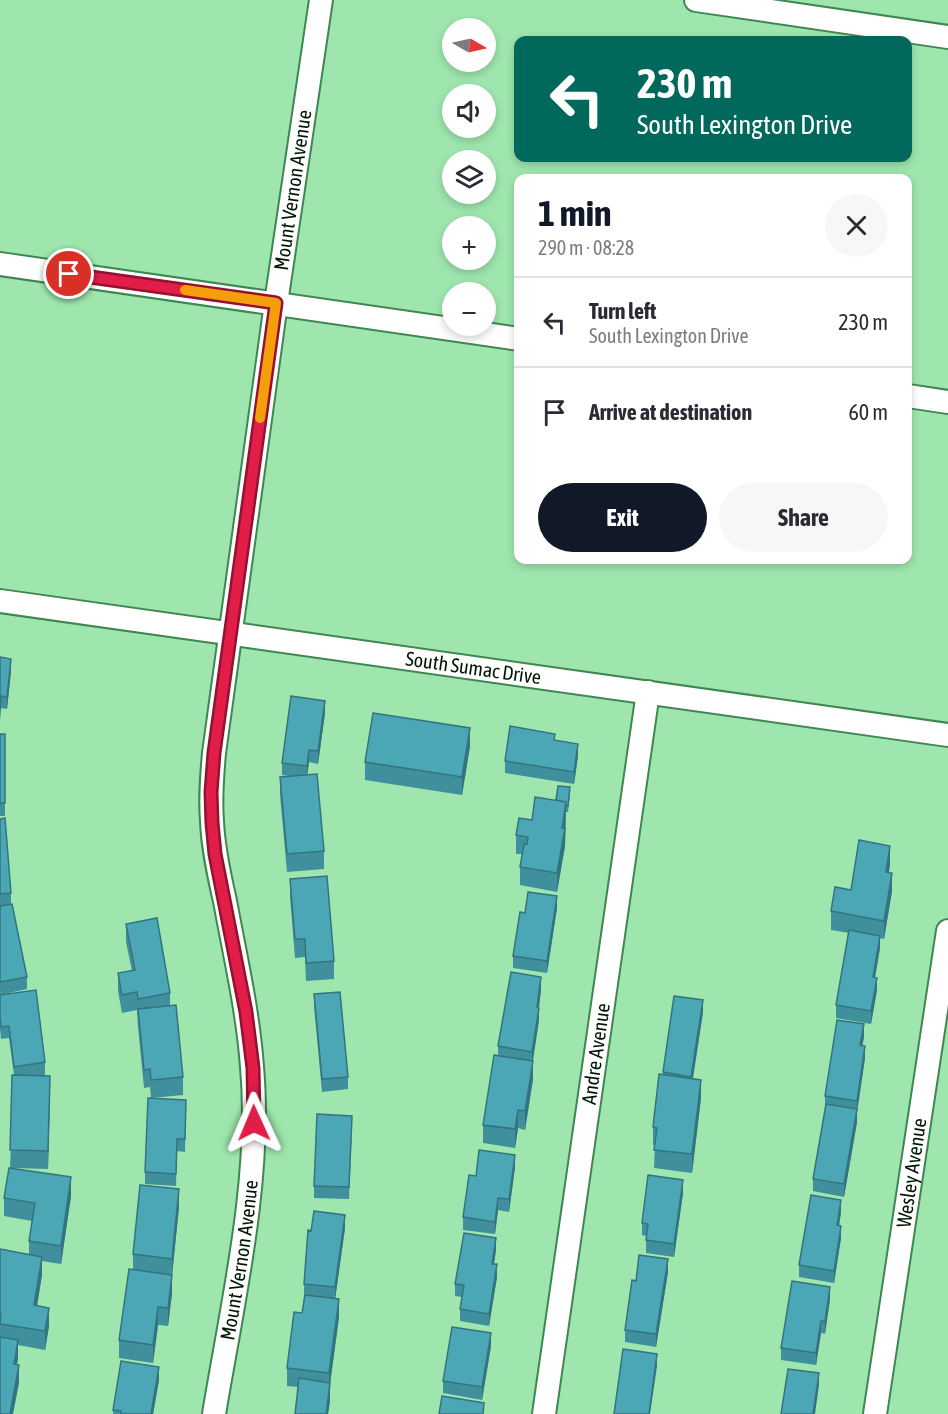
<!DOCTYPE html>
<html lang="en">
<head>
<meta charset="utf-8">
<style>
	body { margin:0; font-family:"Asap Condensed",sans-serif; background:#f7f7f7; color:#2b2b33; height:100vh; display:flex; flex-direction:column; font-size:22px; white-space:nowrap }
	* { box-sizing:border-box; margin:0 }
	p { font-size:20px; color:#7c7c81 }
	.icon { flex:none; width:33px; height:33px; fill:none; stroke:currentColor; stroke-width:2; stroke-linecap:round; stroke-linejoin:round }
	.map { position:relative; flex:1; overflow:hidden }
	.side { position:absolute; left:514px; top:174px; width:398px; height:390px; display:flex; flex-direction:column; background:#fff; border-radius:12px; box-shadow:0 3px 9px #0003 }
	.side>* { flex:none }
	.banner { position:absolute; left:514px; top:36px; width:398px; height:126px; border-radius:12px; box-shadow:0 3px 9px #0003; background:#00695c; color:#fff; overflow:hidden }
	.needle { width:39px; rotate:99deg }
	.controls { position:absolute; left:442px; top:18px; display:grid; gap:12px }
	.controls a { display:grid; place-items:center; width:54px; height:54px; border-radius:50%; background:#fff; box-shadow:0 3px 9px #0003; font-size:30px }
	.pin { position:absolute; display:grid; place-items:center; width:51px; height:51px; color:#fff; margin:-26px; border:3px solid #fff; border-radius:50%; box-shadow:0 2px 6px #0007 }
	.me { position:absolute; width:66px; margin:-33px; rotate:359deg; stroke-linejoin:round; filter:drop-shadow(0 0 4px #0008) }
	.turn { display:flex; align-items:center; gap:21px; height:126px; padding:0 24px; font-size:27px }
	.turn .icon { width:78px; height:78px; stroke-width:2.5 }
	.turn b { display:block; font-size:42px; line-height:51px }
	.round { display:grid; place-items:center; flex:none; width:63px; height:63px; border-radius:32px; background:#f7f7f7 }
	.headline { display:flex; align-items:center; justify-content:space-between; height:102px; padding:0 24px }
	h1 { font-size:36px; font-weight:700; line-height:45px; color:#111827 }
	.action { display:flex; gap:12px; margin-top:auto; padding:12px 24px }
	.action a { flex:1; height:69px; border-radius:36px; background:#111827; color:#fff; font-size:24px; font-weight:700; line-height:69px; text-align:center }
	.action a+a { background:#f7f7f7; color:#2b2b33 }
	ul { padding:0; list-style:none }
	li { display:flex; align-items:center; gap:18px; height:90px; padding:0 24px; border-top:2px solid #e1e1e2 }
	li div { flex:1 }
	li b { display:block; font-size:22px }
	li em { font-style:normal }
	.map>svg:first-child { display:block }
</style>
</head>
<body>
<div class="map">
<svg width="948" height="1414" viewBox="0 0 948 1414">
	<rect width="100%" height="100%" fill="#9ee6ae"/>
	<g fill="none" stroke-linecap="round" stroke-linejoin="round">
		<g stroke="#408653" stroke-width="26">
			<g id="minor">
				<path d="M696,0L948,37"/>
				<path d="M0,264L519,339"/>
				<path d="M908,396L948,402"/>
				<path id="s1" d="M0,601L948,735"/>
				<path id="s2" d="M214,1414C232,1305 262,1178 252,1067C248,1011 235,956 225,901C219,875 213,848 212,821C210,798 212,776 214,753L276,303L321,0"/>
				<path id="s3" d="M544,1414L648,692"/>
				<path id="s4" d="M875,1414L948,931"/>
			</g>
		</g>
		<use href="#minor" stroke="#fff" stroke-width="22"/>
	</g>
	<path fill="#408f9c" d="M0,657L11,671L7,709L1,708Z
		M325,713L318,764L309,762L307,774L324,851V869L287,872L280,795V777L290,776L282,775V763Z
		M0,734H5V816H0Z
		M555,740L578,756L574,784L505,773V761Z
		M470,746L462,795L365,780V762Z
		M570,794L568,812H566L565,846L557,892L520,885V867L522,854H516V835L532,820L556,800Z
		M0,819L11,893V904L27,977V989L0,995Z
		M890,864L889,872L892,891L884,939L880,938V948L875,977L877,990L871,1024L836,1018V1005L849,933L831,930V911L851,890Z
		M290,879L334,961V979L306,981L305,957L295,958L290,897Z
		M557,908L547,973L513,968V956L525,913Z
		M126,924L170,993V1006L183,1077V1095L151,1098L150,1087L144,1088L138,1027L137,1010L122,1013L118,991V973L132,971L126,942Z
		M541,990L539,1008V1020L533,1061V1079L525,1130L518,1128L515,1148L483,1143V1125L498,1056V1046Z
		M314,994L348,1077V1089L322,1092L314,1006Z
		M0,995L45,1062V1075L38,1076L50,1094L48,1169L12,1168L71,1196L61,1264L42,1261V1275L37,1306L49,1326L45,1350L18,1345L17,1364L19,1383L0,1414V1249L29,1254V1241L32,1221L4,1216V1198L10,1168L14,1075L9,1038L1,1039L0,1029Z
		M703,1012L693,1079L701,1098L692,1173L654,1168L655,1145H653V1127L663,1072Z
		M864,1037L862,1045L865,1058L857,1109V1122L844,1197L813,1191V1179L825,1108V1096Z
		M186,1112L185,1152L177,1151L176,1186L145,1184V1172Z
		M352,1128L349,1199L314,1198V1186Z
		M515,1167L509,1212L498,1210L495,1234L463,1230V1217L476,1176Z
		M683,1193L674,1257L646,1253V1236L642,1235V1223Z
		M179,1207L172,1275V1293L168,1326L158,1325L153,1363L119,1358V1340L133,1269V1254Z
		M841,1212L839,1226L841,1238L834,1283L799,1277V1265Z
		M345,1228L335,1299L339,1317L330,1384V1401L328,1414H295L298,1387L287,1386V1368L302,1313L304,1296V1284L311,1231Z
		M496,1250L494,1264L497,1277L489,1326L460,1321V1309L462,1297L455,1296V1284Z
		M668,1272L656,1347L625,1342V1330L636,1281Z
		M830,1299L825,1334L821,1333L816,1365L781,1360V1348Z
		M491,1346L482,1400L443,1393V1381Z
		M159,1380L153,1414H113V1410Z"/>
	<path fill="#34747f" d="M11,659V671L7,709V697Z
		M1,696V708L0,721V709Z
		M325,701V713L318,764V751Z
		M470,728V746L462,795V777Z
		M578,744V756L574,784V772Z
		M309,750V762L307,778V766Z
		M566,802L565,846L557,892V873L562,828Z
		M890,846V864L886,890V872Z
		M892,873V891L884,939V921Z
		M557,896V908L547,973V961Z
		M880,936V948L873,989V977Z
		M541,977V990L537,1020V1007Z
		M877,978V990L871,1024V1011Z
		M703,1000V1012L691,1089V1077Z
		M539,1008V1020L532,1064V1052Z
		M864,1024V1037L860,1058V1045Z
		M865,1046V1058L857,1113V1101Z
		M533,1061V1079L525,1130V1111Z
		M50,1076V1094L48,1169V1151Z
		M701,1080V1098L692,1173V1154Z
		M857,1109V1122L844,1197V1184Z
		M518,1110V1128L515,1148V1129Z
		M515,1155V1167L509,1212V1199Z
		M71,1177V1196L61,1264V1246Z
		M683,1180V1193L674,1257V1244Z
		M179,1189V1207L172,1276V1275V1293L168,1326V1308L172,1276V1259Z
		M498,1198V1210L495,1234V1222Z
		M841,1200V1212L837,1238V1225Z
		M345,1215V1228L335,1300V1287Z
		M841,1226V1238L834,1283V1271Z
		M496,1238V1250L492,1276V1264Z
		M42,1257V1275L34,1323V1305Z
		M668,1259V1272L656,1347V1334Z
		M497,1264V1277L489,1326V1314Z
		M830,1287V1299L825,1334V1321Z
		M339,1299V1317L330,1384V1401L328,1414H326L329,1389V1373Z
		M158,1307V1325L153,1363V1345Z
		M49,1308V1326L45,1350V1331Z
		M821,1321V1333L816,1365V1353Z
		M491,1333V1346L482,1400V1387Z
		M18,1340V1359L14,1382V1364Z
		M657,1354V1366L650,1414H649Z
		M19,1365V1383L13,1414H10Z
		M159,1367V1380L153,1414H151Z
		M819,1373V1385L815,1414H813Z"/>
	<path fill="#4ba6b5" stroke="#34747f" stroke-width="1.5" d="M0,657L11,659L7,697L1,696L0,709Z
		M291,696L325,701L318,751L309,750L307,766L282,763Z
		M373,713L470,728L462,777L365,762Z
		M510,726L555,734L554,740L578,744L574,772L505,761Z
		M0,734H5V803H0Z
		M317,774L324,851L287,854L280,777Z
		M558,786L570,787L568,806H566V802L556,800Z
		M535,797L566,802L562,828H565L557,873L520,867L524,844H527L528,837L516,835L519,818L532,820Z
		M5,818L11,893L0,894V819Z
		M859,840L890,846L886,872L892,873L884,921L831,911L835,887L851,890Z
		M327,876L334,961L306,963L305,939H295L290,879Z
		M528,892L557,896L547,961L513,956L520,912L525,913Z
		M12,904L27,977L0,982V906Z
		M157,918L170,993L138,999L137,992L122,995L118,973L135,970L126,924Z
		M849,930L880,936L873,977L877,978L871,1011L836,1005Z
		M511,972L541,977L537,1007L539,1008L532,1052L498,1046Z
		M36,990L45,1062L14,1067L9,1026L1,1027L0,1017V995Z
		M340,992L348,1077L322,1079L314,994Z
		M674,996L703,1000L691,1077L663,1072Z
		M176,1005L183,1077L151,1080L150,1069L144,1070L138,1009Z
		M837,1020L864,1024L860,1045L865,1046L857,1101L825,1096Z
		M494,1055L533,1061L525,1111L518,1110L515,1129L483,1125Z
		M659,1074L701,1080L692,1154L654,1150L657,1128L653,1127Z
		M12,1075L50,1076L48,1151L10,1150Z
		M148,1098L186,1100L185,1139H177L176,1174L145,1172Z
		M826,1104L857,1109L844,1184L813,1179Z
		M317,1114L352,1116L349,1187L314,1186Z
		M479,1150L515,1155L509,1199L498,1198L495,1222L463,1217L469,1175L476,1176Z
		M9,1168L71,1177L61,1246L29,1241L35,1203L4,1198Z
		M648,1175L683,1180L674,1244L646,1240L648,1224L642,1223Z
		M140,1185L179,1189L172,1259L133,1254Z
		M811,1195L841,1200L837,1225L841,1226L834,1271L799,1265Z
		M314,1211L345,1215L335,1287L304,1284L308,1230L311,1231Z
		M464,1233L496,1238L492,1264H497L489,1314L460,1309L464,1285L455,1284Z
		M0,1249L42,1257L34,1305L49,1308L45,1331L0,1324L1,1313L0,1312Z
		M639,1255L668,1259L656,1334L625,1330L632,1280L636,1281Z
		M129,1269L172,1275L168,1308L158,1307L153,1345L119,1340Z
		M792,1281L830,1287L825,1321H821L816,1353L781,1348Z
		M305,1295L339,1299L329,1373L287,1368L294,1312L302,1313Z
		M452,1327L491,1333L482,1387L443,1381Z
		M0,1337L18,1340L14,1364L19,1365L10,1414H0Z
		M623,1349L657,1354L649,1414H614Z
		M121,1361L159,1367L151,1414H121V1411L113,1410Z
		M788,1369L819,1373L813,1414H781Z
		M299,1378L330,1383L326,1414H295Z
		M442,1396L484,1403L483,1414H439Z"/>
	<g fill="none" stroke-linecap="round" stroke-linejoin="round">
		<g stroke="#92132f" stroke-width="15">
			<path id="route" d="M69,274L276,303L214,753L211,792L212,823L215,854L246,1012L253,1068L254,1123"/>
		</g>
		<use href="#route" stroke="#e11d48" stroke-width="10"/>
		<path stroke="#f59e0b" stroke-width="10" d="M185,290L276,303L260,418"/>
	</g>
	<g text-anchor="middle" stroke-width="4.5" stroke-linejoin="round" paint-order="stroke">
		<g font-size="20" fill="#001705" stroke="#9ee6ae">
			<text dy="7" stroke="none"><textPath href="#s2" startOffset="1236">Mount Vernon Avenue</textPath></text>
			<text dy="7" stroke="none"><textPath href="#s1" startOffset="478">South Sumac Drive</textPath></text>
			<text dy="7" stroke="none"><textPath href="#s3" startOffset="364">Andre Avenue</textPath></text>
			<text dy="7" stroke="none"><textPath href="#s4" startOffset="244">Wesley Avenue</textPath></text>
			<text dy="7" stroke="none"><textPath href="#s2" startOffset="156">Mount Vernon Avenue</textPath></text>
		</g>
	</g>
</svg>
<div class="controls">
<a><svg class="needle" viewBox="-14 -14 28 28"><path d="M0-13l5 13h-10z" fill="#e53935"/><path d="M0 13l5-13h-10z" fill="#7c7c81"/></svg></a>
<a><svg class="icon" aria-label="sound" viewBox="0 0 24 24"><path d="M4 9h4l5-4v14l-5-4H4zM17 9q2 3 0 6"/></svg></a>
<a><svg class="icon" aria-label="layers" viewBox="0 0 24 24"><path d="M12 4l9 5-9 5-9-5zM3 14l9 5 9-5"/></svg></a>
<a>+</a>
<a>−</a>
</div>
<div class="pin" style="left:69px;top:274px;background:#d93025"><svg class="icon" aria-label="arrive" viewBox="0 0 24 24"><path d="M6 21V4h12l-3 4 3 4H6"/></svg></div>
<svg class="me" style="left:254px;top:1123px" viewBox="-20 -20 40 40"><path d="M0-17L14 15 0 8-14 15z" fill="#e11d48" stroke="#fff" stroke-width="4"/></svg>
<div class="banner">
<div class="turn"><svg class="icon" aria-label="left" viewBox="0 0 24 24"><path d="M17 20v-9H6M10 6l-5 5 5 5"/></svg><div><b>230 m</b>South Lexington Drive</div></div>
</div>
<section class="side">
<div class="headline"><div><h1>1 min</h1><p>290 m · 08:28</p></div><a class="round"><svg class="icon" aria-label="close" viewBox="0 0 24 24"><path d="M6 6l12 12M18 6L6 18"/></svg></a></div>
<ul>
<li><svg class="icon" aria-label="left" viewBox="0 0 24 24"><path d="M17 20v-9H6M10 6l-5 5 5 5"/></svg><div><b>Turn left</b><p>South Lexington Drive</p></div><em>230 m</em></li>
<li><svg class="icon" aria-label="arrive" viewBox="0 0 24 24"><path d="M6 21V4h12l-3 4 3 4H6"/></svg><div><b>Arrive at destination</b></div><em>60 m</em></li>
</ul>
<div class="action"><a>Exit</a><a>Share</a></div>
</section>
</div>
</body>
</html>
